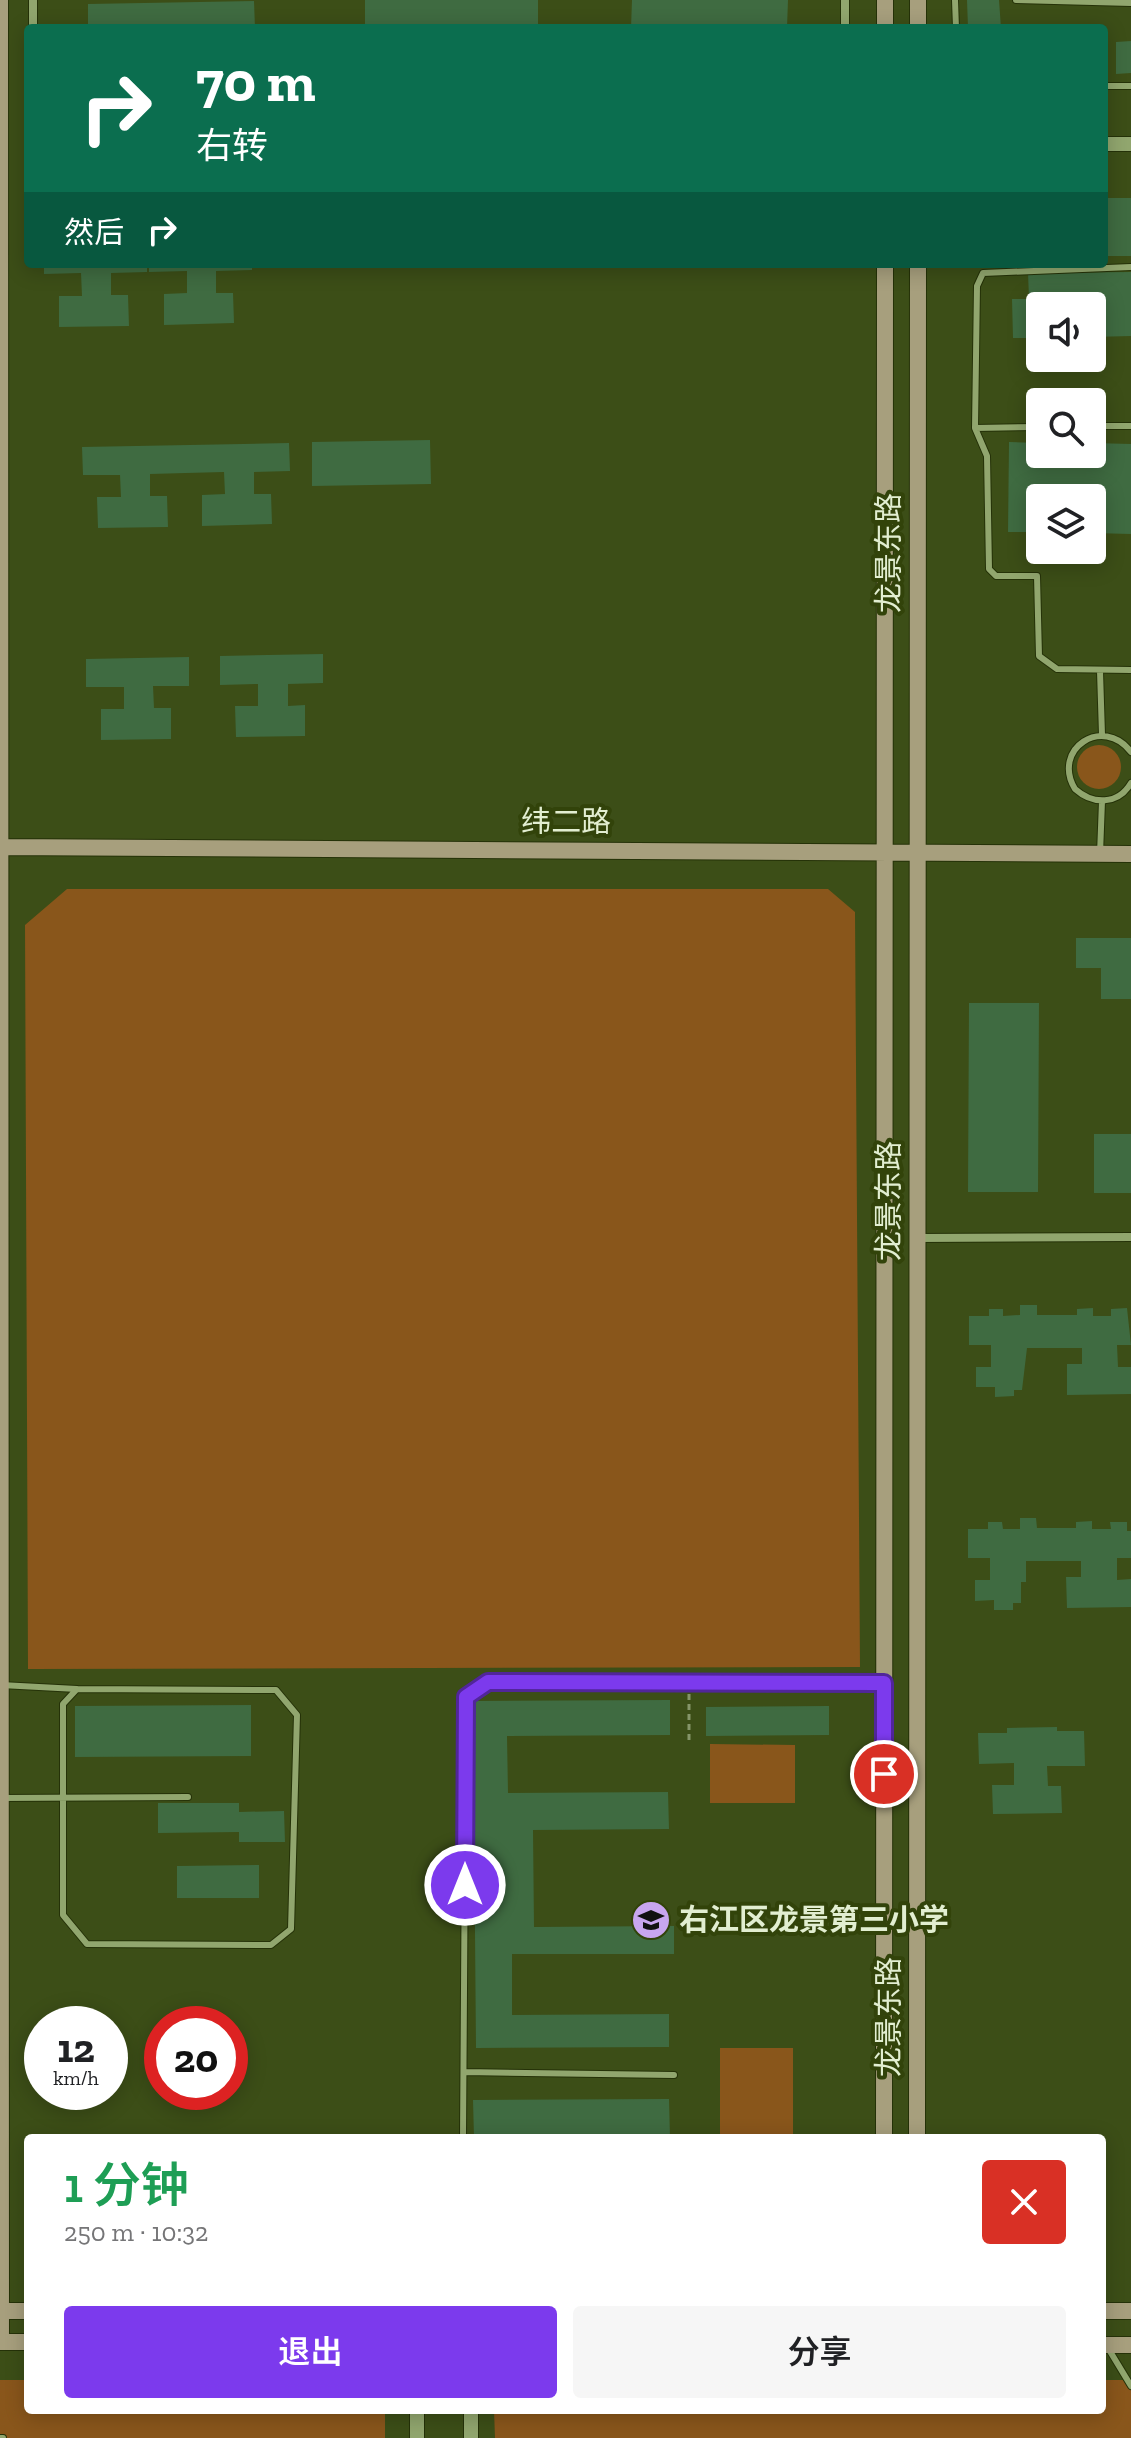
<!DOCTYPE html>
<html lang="zh">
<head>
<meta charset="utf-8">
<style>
	body { margin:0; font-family:"Zilla Slab","Noto Sans SC",serif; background:#f6f6f6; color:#202124; height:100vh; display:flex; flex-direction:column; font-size:30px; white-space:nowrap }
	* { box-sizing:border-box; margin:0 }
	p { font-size:26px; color:#757577 }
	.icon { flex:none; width:44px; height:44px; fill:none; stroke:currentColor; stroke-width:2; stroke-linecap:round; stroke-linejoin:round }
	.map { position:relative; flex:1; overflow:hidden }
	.side { position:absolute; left:24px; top:2134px; width:1082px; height:280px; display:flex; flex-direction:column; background:#fff; border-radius:8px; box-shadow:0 4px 20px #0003 }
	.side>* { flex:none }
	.guide { position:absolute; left:24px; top:24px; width:1084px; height:244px; border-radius:8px; box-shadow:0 4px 20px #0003; background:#0b6e4f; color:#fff; overflow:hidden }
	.controls { position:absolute; left:1026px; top:292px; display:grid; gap:16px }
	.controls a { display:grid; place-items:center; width:80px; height:80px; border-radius:8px; background:#fff; box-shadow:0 4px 20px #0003; font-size:40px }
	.speed { position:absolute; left:24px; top:2006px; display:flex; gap:16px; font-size:40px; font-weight:700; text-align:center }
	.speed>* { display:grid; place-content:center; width:104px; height:104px; border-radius:50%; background:#fff; box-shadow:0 4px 20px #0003; line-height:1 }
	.speed small { font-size:20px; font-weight:400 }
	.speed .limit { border:12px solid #d22; background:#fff; color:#111 }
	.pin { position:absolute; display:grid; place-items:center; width:68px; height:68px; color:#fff; margin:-34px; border:4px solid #fff; border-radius:50%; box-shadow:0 2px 8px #0007 }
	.me { position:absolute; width:88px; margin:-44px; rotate:0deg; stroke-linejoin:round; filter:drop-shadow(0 0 6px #0008) }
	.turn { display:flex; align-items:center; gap:28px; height:168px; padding:0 40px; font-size:36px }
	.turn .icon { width:104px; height:104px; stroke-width:2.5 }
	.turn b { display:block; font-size:56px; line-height:68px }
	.then { display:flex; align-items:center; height:76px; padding:0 40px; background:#0003; gap:16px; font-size:30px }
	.round { display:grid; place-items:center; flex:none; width:84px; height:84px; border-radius:8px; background:#f6f6f6 }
	.summary { display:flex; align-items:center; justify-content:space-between; height:136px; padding:0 40px }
	h1 { font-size:48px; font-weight:600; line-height:60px; color:#1e9e55 }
	.cta { display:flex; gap:16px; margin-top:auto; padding:16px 40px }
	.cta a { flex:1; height:92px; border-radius:8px; background:#7c3aed; color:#fff; font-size:32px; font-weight:600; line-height:92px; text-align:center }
	.cta a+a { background:#f6f6f6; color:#202124 }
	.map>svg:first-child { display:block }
</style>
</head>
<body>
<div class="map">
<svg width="1131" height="2438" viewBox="0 0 1131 2438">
	<rect width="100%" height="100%" fill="#3c4e17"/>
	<path fill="#89561b" d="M1077 767a22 22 0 1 1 44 0a22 22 0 1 1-44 0Z
		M67,889H828L855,912L860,1667L28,1669L25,925Z
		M710,1744L795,1745V1803H710Z
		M720,2048H793V2138H720Z
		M0,2380H28V2410H385V2438H0Z
		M1102,2380H1131V2438H495L494,2410H1102Z"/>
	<path fill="#3f6b41" d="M365,0H538V28H365Z
		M632,0H788L787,28H631Z
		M967,0H999L1001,28H968Z
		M254,1L255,28H88V4Z
		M1131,41V73L1116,74V42Z
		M1104,198H1131V256H1104Z
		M44,264H147V272L111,273V295H128L129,326L59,327V296H82L81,273L44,274Z
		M149,264H252V270L216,271V293H233L234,323L164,325V294L187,293V271L149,272Z
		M1131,272V336L1092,337V306H1040V338H1013L1012,299H1029L1028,273Z
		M430,440L431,484L312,486V442Z
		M1009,442L1040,443V454H1092V443L1131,444V534L1092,533V498H1040V532H1008Z
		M289,443L290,471L254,472V494H271L272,524L202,526V495L225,494L224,472L186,473L150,474V496H167L168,527L98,528L97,497H121L120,475H83L82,447Z
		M323,654V683L288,684V706L305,705V736L236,737L235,706H258V684L220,685V656Z
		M189,657V686H153L154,708H171V739L101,740V709H124V687H86V659Z
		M1076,938H1131V999H1101V968H1076Z
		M969,1003H1039L1038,1192H968Z
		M1094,1134H1131V1193H1094Z
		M1020,1305H1037V1315H1077V1309L1093,1308V1316H1111V1309L1127,1308L1131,1345H1117L1118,1367H1131V1394L1067,1395V1364H1082V1348H1027L1022,1390H1014V1396L995,1397V1387H976V1367H991V1345H969V1316H989V1309H1003V1316L1020,1315Z
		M1020,1518H1036L1037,1528H1076V1522L1092,1521V1529H1111L1110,1522H1127V1531H1131V1558H1117V1580L1131,1579V1607L1067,1608L1066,1577H1081V1561H1026V1582H1021V1603H1013V1610H994V1600L975,1601V1580H990V1558H968V1529H988V1522H1002L1003,1529H1020Z
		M670,1700V1735L507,1736L508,1793L668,1792L669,1829L533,1830L534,1927L674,1926V1954H512V2015L669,2014V2047L476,2048L473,1701Z
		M251,1705V1756L75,1757V1706Z
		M829,1706V1735L706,1736V1707Z
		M1057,1727V1731H1084L1085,1766H1047L1048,1786H1061L1062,1813L993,1814L992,1785H1014V1763L979,1764L978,1733H1007V1728Z
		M158,1803H239V1812L284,1811L285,1842H239V1832L158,1833Z
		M259,1865V1898H177V1866Z
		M669,2099L670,2138H474L473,2100Z"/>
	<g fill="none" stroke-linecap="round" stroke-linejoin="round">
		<g stroke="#253208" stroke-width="8">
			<path id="service" d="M955,0L956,28
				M1016,0L1131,3
				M1104,86H1131
				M1131,267L983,273L977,286L975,428L987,456L989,569L996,576H1037L1039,656L1057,669L1131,670
				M1092,426H1131
				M975,428L1040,427
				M1100,671L1102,735
				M1131,752C1103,715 1051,749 1075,789C1093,805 1118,805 1131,783
				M1100,854L1102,801
				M1,1685L77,1689
				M77,1689L276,1690L297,1715L291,1929L271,1945L87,1944L63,1915V1704Z
				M1,1798L188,1797
				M464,2072L674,2075
				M463,2138L466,1697L488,1682L884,1683
				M1108,2348L1131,2386
				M0,2438H3"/>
		</g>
		<g stroke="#253208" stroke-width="10">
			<path id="minor" d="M845,0V28
				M33,28V0
				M918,1238L1131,1237"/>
		</g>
		<g stroke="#253208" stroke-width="16">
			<path id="tertiary" d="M1104,144H1131
				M417,2410V2438
				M471,2410V2438"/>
		</g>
		<g stroke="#253208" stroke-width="18">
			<path id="secondary" d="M0,0L1,2342
				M885,28V0
				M918,28V0
				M0,847L1131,854
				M884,2138L885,264
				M917,2138L918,264
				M0,2311H28
				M1102,2311H1131
				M0,2342H28
				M1102,2345H1131"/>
		</g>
		<path stroke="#859569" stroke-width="3" stroke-dasharray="6 4" stroke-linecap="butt" d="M689,1740V1694"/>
		<use href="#service" stroke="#91a66e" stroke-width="6"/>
		<use href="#minor" stroke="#91a66e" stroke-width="8"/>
		<use href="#tertiary" stroke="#91a66e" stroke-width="14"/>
		<use href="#secondary" stroke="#a79f7d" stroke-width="16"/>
	</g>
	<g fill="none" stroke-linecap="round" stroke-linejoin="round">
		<g stroke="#51269a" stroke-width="20">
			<path id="route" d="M465,1885L466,1697L488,1682L884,1683V1774"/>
		</g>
		<use href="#route" stroke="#7c3aed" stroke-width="14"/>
	</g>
	<defs>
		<g id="school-disc" transform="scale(2)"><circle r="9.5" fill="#c8a6ef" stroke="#32430a"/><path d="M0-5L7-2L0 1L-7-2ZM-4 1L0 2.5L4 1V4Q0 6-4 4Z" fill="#111"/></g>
	</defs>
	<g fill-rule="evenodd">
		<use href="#school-disc" x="651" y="1920"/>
	</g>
	<g text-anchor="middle" stroke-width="8" stroke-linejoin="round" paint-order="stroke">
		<g font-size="30" fill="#e2eed1" stroke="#32430a">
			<text transform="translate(889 553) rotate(-90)" y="10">龙景东路</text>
			<text x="566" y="832">纬二路</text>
			<text transform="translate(889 1201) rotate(-90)" y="10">龙景东路</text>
			<text transform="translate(889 2017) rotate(-90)" y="10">龙景东路</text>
		</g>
		<g font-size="30" font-weight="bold" fill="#e2eed1" stroke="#32430a" text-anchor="start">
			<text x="679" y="1930">右江区龙景第三小学</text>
		</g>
	</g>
</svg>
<div class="controls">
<a><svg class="icon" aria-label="sound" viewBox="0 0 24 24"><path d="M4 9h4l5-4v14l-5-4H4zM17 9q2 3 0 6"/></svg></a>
<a><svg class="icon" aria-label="search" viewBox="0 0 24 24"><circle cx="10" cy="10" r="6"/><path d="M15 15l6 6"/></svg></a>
<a><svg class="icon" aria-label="layers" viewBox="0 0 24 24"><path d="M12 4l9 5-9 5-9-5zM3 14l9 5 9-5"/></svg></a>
</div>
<div class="speed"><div>12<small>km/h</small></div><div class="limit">20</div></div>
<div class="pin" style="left:884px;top:1774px;background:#d93025"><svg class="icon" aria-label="arrive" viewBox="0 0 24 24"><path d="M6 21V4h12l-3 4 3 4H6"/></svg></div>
<svg class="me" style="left:465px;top:1885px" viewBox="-20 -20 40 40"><circle r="17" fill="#7c3aed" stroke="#fff" stroke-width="3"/><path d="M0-11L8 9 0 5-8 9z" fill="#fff"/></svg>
<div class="guide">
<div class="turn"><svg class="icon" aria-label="right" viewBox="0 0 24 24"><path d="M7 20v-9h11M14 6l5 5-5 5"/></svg><div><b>70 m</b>右转</div></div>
<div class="then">然后<svg class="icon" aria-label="right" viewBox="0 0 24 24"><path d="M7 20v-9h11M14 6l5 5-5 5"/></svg></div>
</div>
<section class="side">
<div class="summary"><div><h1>1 分钟</h1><p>250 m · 10:32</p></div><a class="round" style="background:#d93025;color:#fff"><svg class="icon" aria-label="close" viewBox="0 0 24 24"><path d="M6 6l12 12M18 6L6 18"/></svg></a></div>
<div class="cta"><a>退出</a><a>分享</a></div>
</section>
</div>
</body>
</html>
